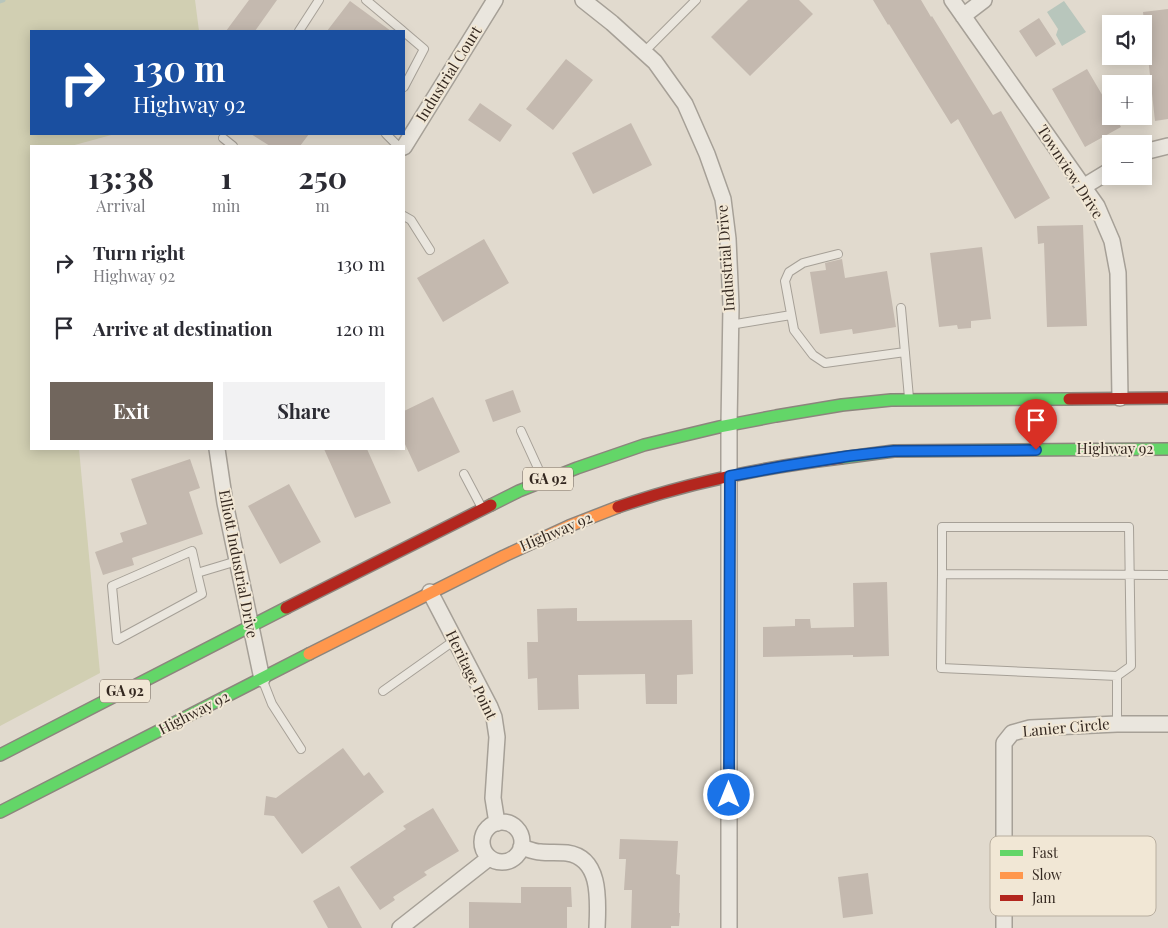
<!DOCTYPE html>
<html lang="en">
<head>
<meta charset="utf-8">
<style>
	body { margin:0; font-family:"Playfair Display",serif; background:#f2f2f3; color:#2b2b33; height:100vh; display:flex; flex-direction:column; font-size:19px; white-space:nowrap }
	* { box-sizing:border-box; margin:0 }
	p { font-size:16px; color:#7c7c81 }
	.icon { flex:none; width:28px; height:28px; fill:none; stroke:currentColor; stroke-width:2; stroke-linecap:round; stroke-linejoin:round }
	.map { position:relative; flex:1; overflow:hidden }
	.details { position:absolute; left:30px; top:145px; width:375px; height:305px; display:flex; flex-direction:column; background:#fff; border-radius:0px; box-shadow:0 2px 12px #0003 }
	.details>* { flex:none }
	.guide { position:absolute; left:30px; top:30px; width:375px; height:105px; border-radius:0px; box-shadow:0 2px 12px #0003; background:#1a4fa0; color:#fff; overflow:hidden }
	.fabs { position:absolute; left:1102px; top:15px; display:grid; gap:10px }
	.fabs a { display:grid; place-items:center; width:50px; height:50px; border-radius:0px; background:#fff; box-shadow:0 2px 12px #0003; font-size:25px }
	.pin { position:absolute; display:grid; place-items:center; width:42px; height:42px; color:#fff; margin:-51px -21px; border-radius:50% 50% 50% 0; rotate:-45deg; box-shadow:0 0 5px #0007 }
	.pin .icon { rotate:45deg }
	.me { position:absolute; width:55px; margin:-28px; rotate:0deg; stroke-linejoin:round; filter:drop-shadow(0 0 4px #0008) }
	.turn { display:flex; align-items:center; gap:18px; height:105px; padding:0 20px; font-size:22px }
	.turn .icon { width:65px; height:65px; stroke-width:2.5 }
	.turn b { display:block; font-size:35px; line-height:42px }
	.eta { display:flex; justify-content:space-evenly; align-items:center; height:85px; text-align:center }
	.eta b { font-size:30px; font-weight:700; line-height:35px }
	.cta { display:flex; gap:10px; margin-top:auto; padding:10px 20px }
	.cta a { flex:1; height:58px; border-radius:0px; background:#71665d; color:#fff; font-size:20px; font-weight:700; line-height:58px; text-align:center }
	.cta a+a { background:#f2f2f3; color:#2b2b33 }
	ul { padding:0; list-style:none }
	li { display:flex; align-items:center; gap:15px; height:65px; padding:0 20px }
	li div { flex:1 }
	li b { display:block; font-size:19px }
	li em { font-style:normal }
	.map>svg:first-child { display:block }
</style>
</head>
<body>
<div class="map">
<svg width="1168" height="928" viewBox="0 0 1168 928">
	<rect width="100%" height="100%" fill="#e1dace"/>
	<path fill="#d1cfb2" d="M0,0H195L199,31H31V134H115L71,146H31V449H79L100,673L0,726Z"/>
	<path fill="#b8c6bc" d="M1064,1L1086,32L1062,46L1056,35L1058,29L1047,12Z"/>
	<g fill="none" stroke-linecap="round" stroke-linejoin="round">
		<path stroke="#b8c6bc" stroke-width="5" d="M0,1L3,0"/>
	</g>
	<path fill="#c4b9af" d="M249,0H277L255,31H226Z
		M748,0H799L813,14L750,76L711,37Z
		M873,0H921L931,17L932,16L993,115L1001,111L1050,198L1015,219L958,119L951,124L889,24L888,25Z
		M350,1L391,31H327Z
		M1168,9V119L1155,121L1143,12Z
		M1039,18L1056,44L1036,57L1019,31Z
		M566,59L593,80L553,130L526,109Z
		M1087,69L1111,110V116H1115L1121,127L1085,147L1052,89Z
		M480,103L512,125L500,142L468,120Z
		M631,123L652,165L593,194L572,153Z
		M251,134H309L300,146H270Z
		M1083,225L1087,326L1047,327L1044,243L1038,244L1037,226Z
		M484,239L509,283L443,322L417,278Z
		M982,247L991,319L971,321V328L958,329L957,325L939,327L930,253Z
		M842,259L845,278L887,271L896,327L853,334L852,329L820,334L810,272L826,270L825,263Z
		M513,390L521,412L493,422L485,400Z
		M433,397L460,452L418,472L404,442V411Z
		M324,449H367L391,503L355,518Z
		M190,459L200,488L189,492L203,534L132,558L134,565L103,575L95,552L123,542L120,533L147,524L131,479Z
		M289,484L321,542L280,564L248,506Z
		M887,582L889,656L853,657V655L763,657V627L795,626V619H810L811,628L854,627L853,583Z
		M577,608V621L692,620L693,674L677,675V704H646L645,674L578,675L579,709L538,710L537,678L528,679L527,642H538L537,609Z
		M343,748L364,776L369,772L384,792L302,854L274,816L264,815L266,796L276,798Z
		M433,808L459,851L424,872L427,875L393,897L395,900L380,910L350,867L406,829L403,826Z
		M620,839L678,841L676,874L680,875L679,913H680L679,926H671V928H631L632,890H624L626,859H619Z
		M868,873L873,914L843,918L838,877Z
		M339,886L362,928H328L313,901Z
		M521,887H571L572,907H567V928H469V902L521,903Z"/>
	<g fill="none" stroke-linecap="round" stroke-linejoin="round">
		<g stroke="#a6a097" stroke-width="10">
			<path id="lane" d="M366,0L403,31
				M299,31L319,0
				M404,32L424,49L404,87
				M644,52L696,0
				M386,134L398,146
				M223,138L233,146
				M404,216L411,220L430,250
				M838,254L803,263L789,272L785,281L794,330L813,355L825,363L905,352
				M901,308L909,398
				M730,325L791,315
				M521,431L543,479
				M464,474L482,508
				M197,573L202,594L117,640L112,586L192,551L197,573L237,561
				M942,574L941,668L1117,676V724
				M1117,676L1131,666L1129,527H942V574L1168,575
				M263,681L272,704L301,749
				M383,691L455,640"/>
		</g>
		<g stroke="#a6a097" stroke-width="18">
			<path id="street" d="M583,0L612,23L655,62L685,104L707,154L723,199L728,239L731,306L729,425V928
				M952,0L1097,206L1112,241L1118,273L1120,398
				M963,16L984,0
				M404,147L495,0
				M1144,152L1168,146
				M1083,187L1111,170
				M217,449L225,503L262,679
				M430,592L490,707L494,717L497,737L493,798L497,823
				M482 842a20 20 0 1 1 40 0a20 20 0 1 1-40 0Z
				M521,847C528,849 534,852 540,852C549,853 558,852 567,853C602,858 598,902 597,928
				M400,928L489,858
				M1004,928V743L1012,733L1030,728L1117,724H1168"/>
		</g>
		<g stroke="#8c857d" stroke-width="14">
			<path id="fast" d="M841,458L894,451L1168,449
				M491,505L519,491L577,468L644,445L719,427L776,416L842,405L891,400L1069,399
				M0,755L286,608
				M0,812L309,654"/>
		</g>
		<g stroke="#8c857d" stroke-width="14">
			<path id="slow" d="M309,654L504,556L569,526L618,507"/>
		</g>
		<g stroke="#8c857d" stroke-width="14">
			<path id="jam" d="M1069,399L1168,398
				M618,507C690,482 766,467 841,458
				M286,608L491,505"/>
		</g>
		<use href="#lane" stroke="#eae6de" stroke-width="8"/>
		<use href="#street" stroke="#eae6de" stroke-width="15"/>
		<use href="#fast" stroke="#63d668" stroke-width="11"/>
		<use href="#slow" stroke="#ff974d" stroke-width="11"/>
		<use href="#jam" stroke="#b3261e" stroke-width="11"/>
	</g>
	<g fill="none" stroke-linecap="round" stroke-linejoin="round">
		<g stroke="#114b97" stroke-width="12">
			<path id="route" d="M729,795L730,476L785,466L849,456L894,451L1036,450"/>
		</g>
		<use href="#route" stroke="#1a73e8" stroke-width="9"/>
	</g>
	<g text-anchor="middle" stroke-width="4" stroke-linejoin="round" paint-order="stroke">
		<g fill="#f1e7d5" stroke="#6d6156" stroke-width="1">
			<rect x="523" y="467.5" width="50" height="23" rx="4"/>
			<rect x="100" y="679.5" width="50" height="23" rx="4"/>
		</g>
		<g font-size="14" font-weight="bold" fill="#342820">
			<text x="548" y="484">GA 92</text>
			<text x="125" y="696">GA 92</text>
		</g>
		<g font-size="15" fill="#342820" stroke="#f1e7d5">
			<text transform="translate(449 74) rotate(-58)" y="5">Industrial Court</text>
			<text transform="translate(1070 172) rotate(57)" y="5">Townview Drive</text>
			<text transform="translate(726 258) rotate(-94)" y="5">Industrial Drive</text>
			<text x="1115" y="454">Highway 92</text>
			<text transform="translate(556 532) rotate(-23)" y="5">Highway 92</text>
			<text transform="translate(238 564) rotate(79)" y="5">Elliott Industrial Drive</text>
			<text transform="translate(471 675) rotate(64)" y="5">Heritage Point</text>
			<text transform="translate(194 713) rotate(-27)" y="5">Highway 92</text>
			<text transform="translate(1066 728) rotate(-5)" y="5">Lanier Circle</text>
		</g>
	</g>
	<rect x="990" y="836" width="166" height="80" rx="8" fill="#f1e7d5" stroke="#b8ae9f" stroke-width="1"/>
	<rect x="1000" y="850" width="23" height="6" fill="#63d668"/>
	<rect x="1000" y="872" width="23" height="7" fill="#ff974d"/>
	<rect x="1000" y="895" width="23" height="6" fill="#b3261e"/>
	<g font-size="14" fill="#342820">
		<text x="1032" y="858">Fast</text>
		<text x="1032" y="880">Slow</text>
		<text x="1032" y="903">Jam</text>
	</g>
</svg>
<div class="fabs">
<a><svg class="icon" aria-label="sound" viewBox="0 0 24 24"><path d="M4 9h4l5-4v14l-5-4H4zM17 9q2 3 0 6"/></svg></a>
<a>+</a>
<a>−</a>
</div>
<div class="pin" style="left:1036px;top:450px;background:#d93025"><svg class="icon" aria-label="arrive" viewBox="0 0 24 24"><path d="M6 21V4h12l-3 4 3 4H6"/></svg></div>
<svg class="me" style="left:729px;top:795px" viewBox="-20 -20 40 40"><circle r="17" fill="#1a73e8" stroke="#fff" stroke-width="3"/><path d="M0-11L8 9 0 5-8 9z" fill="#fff"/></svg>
<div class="guide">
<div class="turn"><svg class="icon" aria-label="right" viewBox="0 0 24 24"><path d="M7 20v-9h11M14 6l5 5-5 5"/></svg><div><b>130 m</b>Highway 92</div></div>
</div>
<section class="details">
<div class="eta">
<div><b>13:38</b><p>Arrival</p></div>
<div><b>1</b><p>min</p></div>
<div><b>250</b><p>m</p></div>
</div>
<ul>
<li><svg class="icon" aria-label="right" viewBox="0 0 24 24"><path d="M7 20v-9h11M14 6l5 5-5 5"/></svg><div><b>Turn right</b><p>Highway 92</p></div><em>130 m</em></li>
<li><svg class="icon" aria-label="arrive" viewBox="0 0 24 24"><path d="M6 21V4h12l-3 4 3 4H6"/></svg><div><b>Arrive at destination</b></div><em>120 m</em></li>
</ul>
<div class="cta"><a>Exit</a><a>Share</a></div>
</section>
</div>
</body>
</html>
